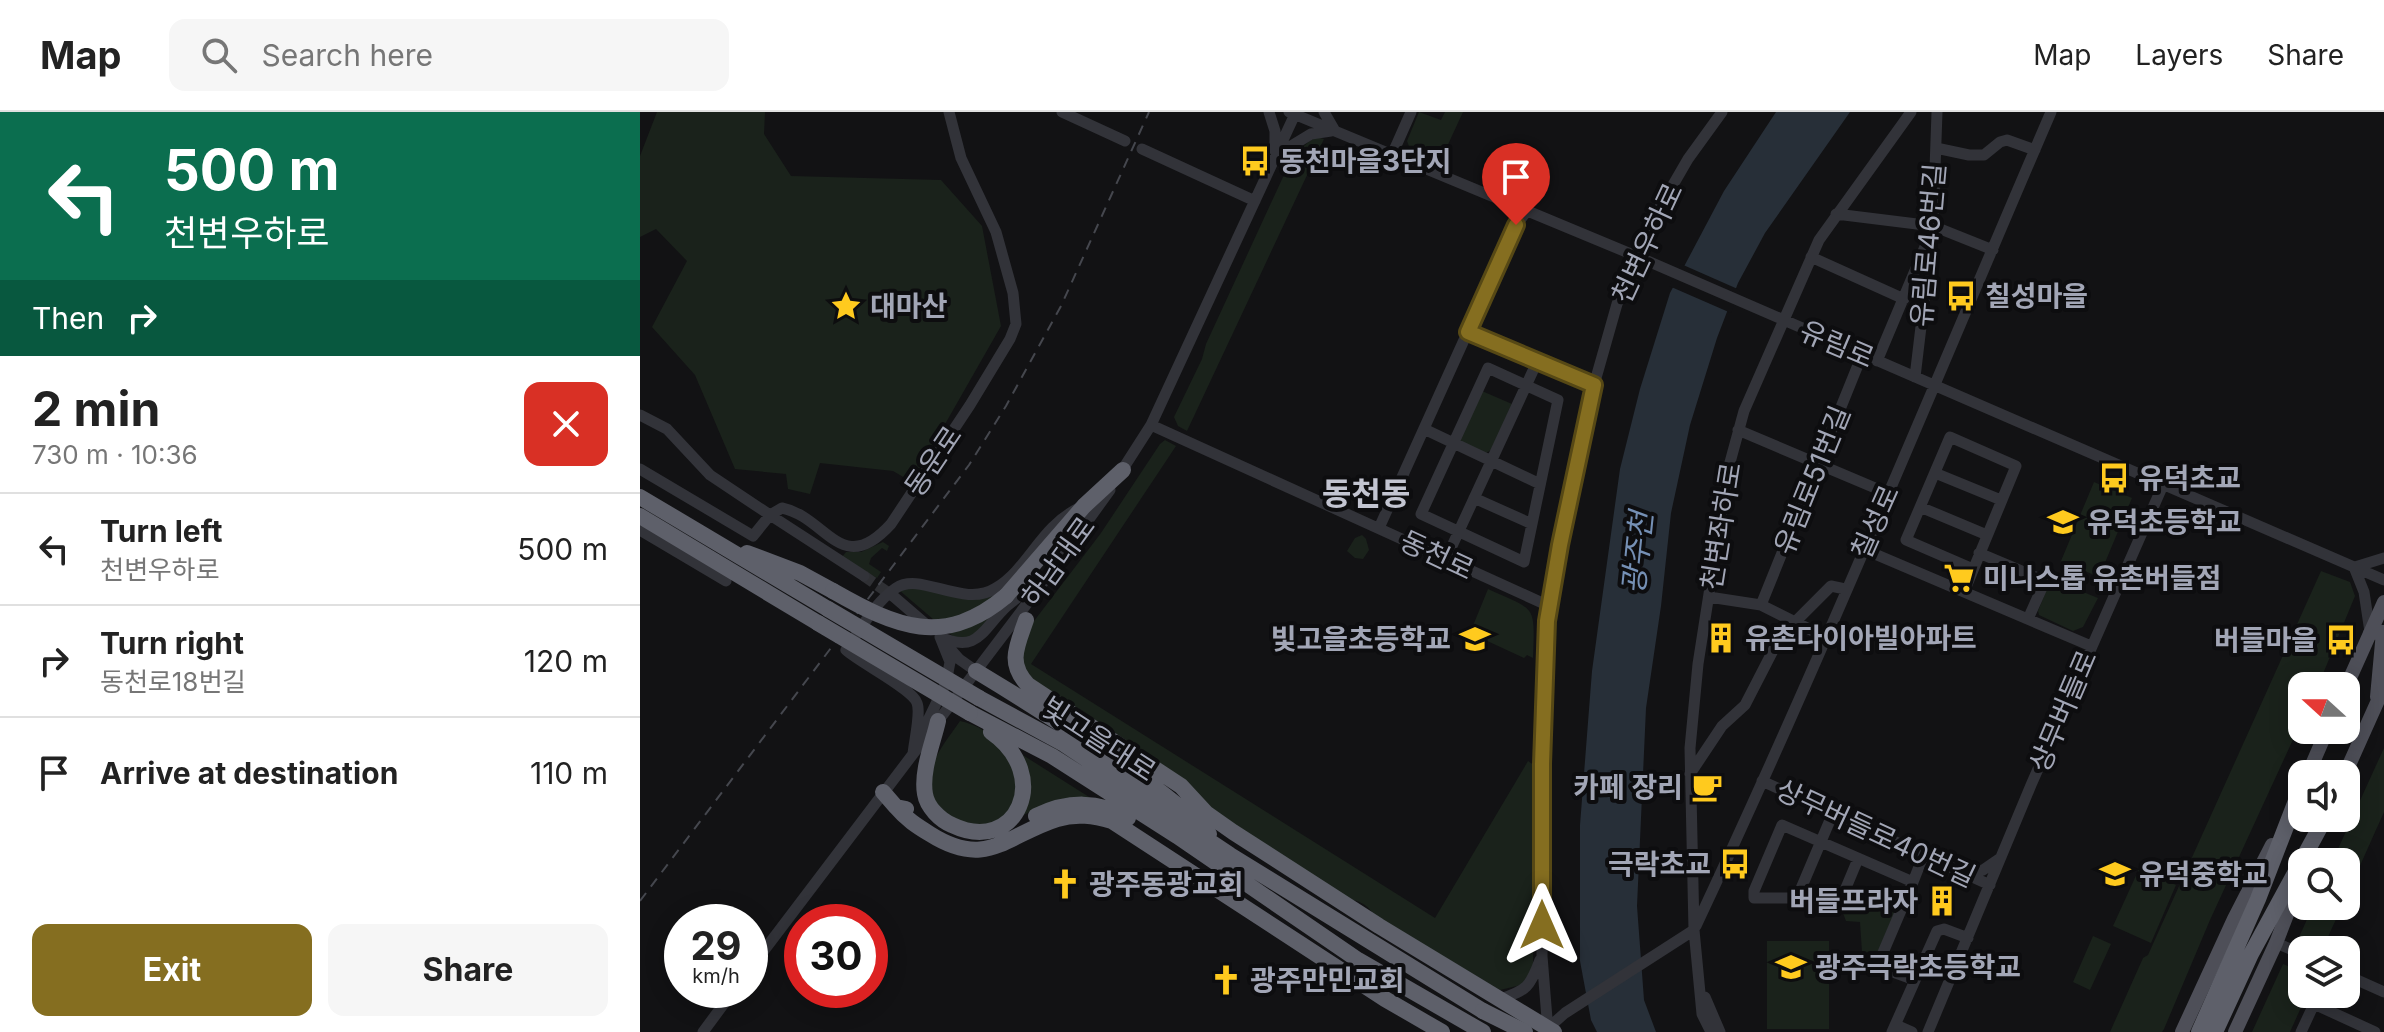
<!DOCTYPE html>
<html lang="en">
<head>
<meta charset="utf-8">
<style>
	body { margin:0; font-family:Inter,"Noto Sans KR",sans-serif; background:#f6f6f6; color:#222; height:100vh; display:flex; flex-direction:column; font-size:30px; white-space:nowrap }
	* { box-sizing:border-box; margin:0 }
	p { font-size:26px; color:#767676 }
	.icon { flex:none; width:44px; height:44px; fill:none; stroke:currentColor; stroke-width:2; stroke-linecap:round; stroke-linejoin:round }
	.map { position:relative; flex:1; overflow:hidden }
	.panel { display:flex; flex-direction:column; background:#fff; width:640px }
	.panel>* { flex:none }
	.guide { background:#0b6e4f; color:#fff; overflow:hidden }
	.needle { width:52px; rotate:291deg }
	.tools { position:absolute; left:1648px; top:560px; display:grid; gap:16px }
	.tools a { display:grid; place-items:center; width:72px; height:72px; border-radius:16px; background:#fff; box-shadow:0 4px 20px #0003; font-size:40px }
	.speed { position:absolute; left:24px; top:792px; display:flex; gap:16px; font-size:40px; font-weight:700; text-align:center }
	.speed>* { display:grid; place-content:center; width:104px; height:104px; border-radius:50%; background:#fff; box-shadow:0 4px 20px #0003; line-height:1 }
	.speed small { font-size:20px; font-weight:400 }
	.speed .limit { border:12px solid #d22; background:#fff; color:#111 }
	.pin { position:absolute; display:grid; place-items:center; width:68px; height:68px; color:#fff; margin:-82px -34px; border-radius:50% 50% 50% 0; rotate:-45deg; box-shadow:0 0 8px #0007 }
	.pin .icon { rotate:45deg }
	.me { position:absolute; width:88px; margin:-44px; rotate:0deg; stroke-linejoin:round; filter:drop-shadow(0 0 6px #0008) }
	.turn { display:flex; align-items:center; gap:28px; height:168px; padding:0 32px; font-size:36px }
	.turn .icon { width:104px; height:104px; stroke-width:2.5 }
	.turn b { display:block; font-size:56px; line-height:68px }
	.then { display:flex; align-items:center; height:76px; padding:0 32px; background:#0003; gap:16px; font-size:30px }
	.round { display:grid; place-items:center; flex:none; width:84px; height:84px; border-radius:16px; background:#f6f6f6 }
	.head { display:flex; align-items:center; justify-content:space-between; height:136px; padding:0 32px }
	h1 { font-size:48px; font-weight:700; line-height:60px }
	.action { display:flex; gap:16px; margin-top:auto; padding:16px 32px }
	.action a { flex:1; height:92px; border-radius:16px; background:#856e20; color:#fff; font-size:32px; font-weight:700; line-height:92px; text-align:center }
	.action a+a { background:#f6f6f6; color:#222 }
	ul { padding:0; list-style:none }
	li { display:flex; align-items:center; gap:24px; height:112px; padding:0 32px; border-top:2px solid #e0e0e0 }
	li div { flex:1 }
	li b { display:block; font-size:30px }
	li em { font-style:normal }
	header { display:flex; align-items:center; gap:48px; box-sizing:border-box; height:112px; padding:0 40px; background:#fff; border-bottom:2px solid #e0e0e0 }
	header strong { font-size:38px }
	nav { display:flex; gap:44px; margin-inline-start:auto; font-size:28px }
	.search { width:560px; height:72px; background:#f6f6f6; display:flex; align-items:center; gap:20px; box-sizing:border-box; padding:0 28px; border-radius:16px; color:#767676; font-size:30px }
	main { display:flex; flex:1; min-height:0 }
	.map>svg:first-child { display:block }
</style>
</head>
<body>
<header>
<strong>Map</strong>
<div class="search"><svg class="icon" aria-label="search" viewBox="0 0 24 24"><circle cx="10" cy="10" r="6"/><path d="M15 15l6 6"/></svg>Search here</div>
<nav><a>Map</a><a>Layers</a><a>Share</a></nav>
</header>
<main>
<section class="panel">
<div class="guide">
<div class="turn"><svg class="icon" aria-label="left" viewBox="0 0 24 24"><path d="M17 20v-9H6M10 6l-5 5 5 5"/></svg><div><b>500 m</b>천변우하로</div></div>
<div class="then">Then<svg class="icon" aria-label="right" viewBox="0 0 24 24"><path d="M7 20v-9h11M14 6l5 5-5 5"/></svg></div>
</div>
<div class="head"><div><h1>2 min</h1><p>730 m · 10:36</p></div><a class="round" style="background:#d93025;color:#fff"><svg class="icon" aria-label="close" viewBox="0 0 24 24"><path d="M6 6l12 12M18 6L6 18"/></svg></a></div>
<ul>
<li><svg class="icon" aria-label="left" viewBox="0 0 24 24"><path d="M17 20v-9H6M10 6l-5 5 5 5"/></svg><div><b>Turn left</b><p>천변우하로</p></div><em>500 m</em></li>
<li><svg class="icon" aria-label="right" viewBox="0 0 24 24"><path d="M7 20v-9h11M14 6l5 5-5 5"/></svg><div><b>Turn right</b><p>동천로18번길</p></div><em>120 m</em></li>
<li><svg class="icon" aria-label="arrive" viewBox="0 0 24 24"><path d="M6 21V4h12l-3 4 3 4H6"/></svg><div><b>Arrive at destination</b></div><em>110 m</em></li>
</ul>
<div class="action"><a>Exit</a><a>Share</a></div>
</section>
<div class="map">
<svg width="1744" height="920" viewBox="0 0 1744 920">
	<rect width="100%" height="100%" fill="#121214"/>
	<path fill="#1a221b" d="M17,0H125L124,22L151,64L301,68L342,114L361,214L272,370L253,359L180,351L170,382L148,377L146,362L95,357L55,263L12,215L47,149L16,117L0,125V44Z
		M779,0L801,8L805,0H823L799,52L771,40L767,29Z
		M676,25L684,27L547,319L538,314L534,305L562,247L566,232L643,65C659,48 654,38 676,25Z
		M842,279L872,292L851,338L846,341L821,330L820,326Z
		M525,328L536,334L391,552L795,806L888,649L895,654L893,855L885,872L860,878L735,804C728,794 721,788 708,788L577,706L382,561L381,536L391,513L461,421L520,332Z
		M1454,370L1492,386L1459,465L1421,449Z
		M722,423L726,427L729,438L723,447L715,446L707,439L715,426Z
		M243,430L249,434L247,439L242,436L231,446L229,452L241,460L237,466L202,445L206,440H221Z
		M1681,459L1710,470L1715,484L1678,574H1662V608L1570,808L1524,917L1522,920H1470L1503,846L1508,843Z
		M1411,467L1458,486L1443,515L1433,519L1399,503L1398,499Z
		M271,474L322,486L361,475C355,497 347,517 326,529L314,525L259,478Z
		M848,477C896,499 895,491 893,546L887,543L884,546L830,521Z
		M320,609C359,618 365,642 381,676L362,710L322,715L291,690C284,654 300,638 320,609Z
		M1744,636V700L1706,785V750H1692Z
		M378,640L457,690L395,697L378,706Z
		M1499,757L1536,773L1511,831L1473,814Z
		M1211,773L1258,792L1233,851L1222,840L1220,810L1206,809L1201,796Z
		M1673,794H1702L1682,838L1661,830L1660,823Z
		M1453,824L1471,832L1450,878L1433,870Z
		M1127,829H1189V917H1127Z
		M1643,852L1662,860V882H1667L1650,920H1612Z"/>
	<path fill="#272f38" d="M1136,0H1210L1125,121L1098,171L1077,226L1050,313L1031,401L1021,494L1006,596L997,794L1004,888L1016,920H957L951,908L940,849V713L952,559L980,357L1000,277L1030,181L1084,79Z"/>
	<path fill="#121214" d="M1041,152L1100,178L1091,201L1029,174Z"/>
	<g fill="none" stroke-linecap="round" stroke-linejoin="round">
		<path stroke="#2f3034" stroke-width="11" stroke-dasharray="11 5.5" stroke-linecap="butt" d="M224,464L253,484"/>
		<path stroke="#323339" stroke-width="11" d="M422,0L485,29
			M629,0L635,19V39
			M649,0L996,144L1744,468
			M684,0L695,19
			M1296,36L1329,43H1344L1360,30L1367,28L1395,38
			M502,37L615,89
			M638,42L671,22L691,19
			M752,43L771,0
			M1196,102L1293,114L1353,138
			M1171,145L1264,187
			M828,220L954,273
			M1237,249L1287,130
			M848,256L918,288L884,450L781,402Z
			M1275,265L1293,114L1297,0
			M0,303L27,317L70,363L130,403L142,396C187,405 201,467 251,412L330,293L370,227L376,212L373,181L356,120L321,46L309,0
			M511,313L909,494
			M784,317L900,372
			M1098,318L1247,381
			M0,357L113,424L130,403L224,464
			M1295,361L1361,388
			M479,363L511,313L656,0
			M834,386L892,412
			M1280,395L1347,423
			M739,416L876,113L887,99
			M0,418L86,469
			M1223,437L1451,534
			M1339,441L1405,469L1388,507
			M806,447L897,250
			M1714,455L1724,480L1730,520
			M1715,455L1744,446
			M1324,480L1376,354L1310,325L1266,428L1333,457
			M253,484L289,515
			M1069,485L1121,493L1185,525
			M1121,493L1222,243
			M300,525C339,542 342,517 367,494C376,486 387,479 397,472
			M304,530L319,547L336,559
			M280,625L306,571L310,550L300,525
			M273,642C274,630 281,601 277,591C273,577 220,551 206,538C221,517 235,490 256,476C281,459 323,497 356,476C389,456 400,415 439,396
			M1050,662L1082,614L1105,593L1140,525L1191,474L1205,477
			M1122,669L1350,773
			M1218,747L1200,790L1157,786H1114V779L1142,713L1273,770L1239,850L1242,856L1275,868
			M1327,761L1343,758L1359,747
			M1273,770L1284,742
			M1157,786L1193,701
			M1056,814C1182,546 1294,272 1411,0
			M1636,831L1662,842
			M110,857L408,464L470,378
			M1706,863L1744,880
			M1065,885L1080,920
			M861,887C887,878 890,875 900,848
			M1256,913L1272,920
			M907,917L925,901L1054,818
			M908,919L902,844V646L906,519L920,433L954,273L977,192L1015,104L1048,47L1082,0
			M63,920L94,878
			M1071,920L1062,902L1054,818L1050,636L1058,552L1089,354L1104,299L1179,128L1271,0
			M1252,920L1297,819L1304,817L1328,826
			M1288,920L1391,673L1523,373
			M1661,920L1674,892L1735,920"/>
		<path stroke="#4e4f58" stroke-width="14" d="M1730,521L1743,520L1737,585
			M1706,575L1744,490
			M1668,662L1687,618
			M1705,662L1744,575
			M1542,920L1594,807L1632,733
			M1595,920L1636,831L1662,764"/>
		<path stroke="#5e606a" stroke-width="16" d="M0,385L188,497
			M0,404L178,511
			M107,441L160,461L193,479
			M366,484L444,394L483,358
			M386,508C377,534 367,551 388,573L541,674L566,701L593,720L739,814L914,920
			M336,559C384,588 431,618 477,649C509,671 542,694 569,722
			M339,586L424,632L590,743L843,899
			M330,601L412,644L537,724L718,848L843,920
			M298,609C293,631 281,659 285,682C287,695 300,708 312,713C377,744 413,663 351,620
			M243,680L256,695L266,697
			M256,695C266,707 277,714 290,722C347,758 366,723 417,707C437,701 454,704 472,709L745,887L802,920
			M396,704C427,689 459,688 488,706
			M1559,920L1618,787L1659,681
			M1575,920L1611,842L1685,706"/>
		<path stroke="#45474e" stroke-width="2" stroke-dasharray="10 8" stroke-linecap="butt" d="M0,789L329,353L366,294L421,194L509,0"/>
		<path stroke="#5e606a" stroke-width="16" d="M193,479C256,515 304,536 366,484
			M188,497L339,586
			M178,511L330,601
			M843,899L885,920"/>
	</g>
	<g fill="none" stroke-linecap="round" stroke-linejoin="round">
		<g stroke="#564815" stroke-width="20">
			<path id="route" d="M876,113L828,220L954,273L920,433L907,509L902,652V813"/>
		</g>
		<use href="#route" stroke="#856e20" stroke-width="14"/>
	</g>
	<defs>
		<g id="bus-bare" transform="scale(2.4)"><path d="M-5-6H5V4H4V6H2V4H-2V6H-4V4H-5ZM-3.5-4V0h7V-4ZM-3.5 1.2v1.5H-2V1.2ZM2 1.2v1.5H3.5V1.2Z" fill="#ffca1e" stroke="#0d0d0f" stroke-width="2.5" paint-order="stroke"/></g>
		<g id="sight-bare" transform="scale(2.4)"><path d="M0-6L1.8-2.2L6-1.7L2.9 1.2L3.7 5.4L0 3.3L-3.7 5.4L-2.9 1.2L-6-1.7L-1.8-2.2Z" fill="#ffca1e" stroke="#0d0d0f" stroke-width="2.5" paint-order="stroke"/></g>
		<g id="school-bare" transform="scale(2.4)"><path d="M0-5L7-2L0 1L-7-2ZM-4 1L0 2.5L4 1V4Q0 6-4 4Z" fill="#ffca1e" stroke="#0d0d0f" stroke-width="2.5" paint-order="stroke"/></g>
		<g id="supermarket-bare" transform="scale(2.4)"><path d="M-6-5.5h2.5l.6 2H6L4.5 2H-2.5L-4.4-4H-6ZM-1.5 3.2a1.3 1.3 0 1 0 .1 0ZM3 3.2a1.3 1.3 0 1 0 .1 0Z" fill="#ffca1e" stroke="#0d0d0f" stroke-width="2.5" paint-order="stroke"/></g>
		<g id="building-bare" transform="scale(2.4)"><path d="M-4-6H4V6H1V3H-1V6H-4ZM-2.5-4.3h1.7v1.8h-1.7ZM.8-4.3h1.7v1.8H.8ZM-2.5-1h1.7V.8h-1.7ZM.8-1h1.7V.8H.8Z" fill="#ffca1e" stroke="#0d0d0f" stroke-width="2.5" paint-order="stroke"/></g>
		<g id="cafe-bare" transform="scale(2.4)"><path d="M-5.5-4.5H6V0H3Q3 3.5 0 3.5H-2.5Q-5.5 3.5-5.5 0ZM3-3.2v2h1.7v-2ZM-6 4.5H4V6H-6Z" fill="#ffca1e" stroke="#0d0d0f" stroke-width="2.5" paint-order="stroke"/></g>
		<g id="church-bare" transform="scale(2.4)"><path d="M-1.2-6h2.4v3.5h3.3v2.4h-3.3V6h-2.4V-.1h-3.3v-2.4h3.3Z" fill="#ffca1e" stroke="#0d0d0f" stroke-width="2.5" paint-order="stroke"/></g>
	</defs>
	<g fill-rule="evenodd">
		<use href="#bus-bare" x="615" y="49"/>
		<use href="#bus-bare" x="1321" y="184"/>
		<use href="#sight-bare" x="206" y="194"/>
		<use href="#bus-bare" x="1474" y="366"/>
		<use href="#school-bare" x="1423" y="410"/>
		<use href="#supermarket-bare" x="1319" y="466"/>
		<use href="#building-bare" x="1081" y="526"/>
		<use href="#school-bare" x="835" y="527"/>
		<use href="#bus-bare" x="1701" y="528"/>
		<use href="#cafe-bare" x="1067" y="675"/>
		<use href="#bus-bare" x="1095" y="752"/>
		<use href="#school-bare" x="1475" y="762"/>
		<use href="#church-bare" x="425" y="772"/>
		<use href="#building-bare" x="1302" y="789"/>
		<use href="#school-bare" x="1151" y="855"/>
		<use href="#church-bare" x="586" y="868"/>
	</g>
	<g text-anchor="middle" stroke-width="8" stroke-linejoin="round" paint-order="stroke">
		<g font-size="28" font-weight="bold" fill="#a2a6b6" stroke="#0d0d0f" text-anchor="start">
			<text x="639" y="59">동천마을3단지</text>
			<text x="1345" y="194">칠성마을</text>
			<text x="230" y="204">대마산</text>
			<text x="1498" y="376">유덕초교</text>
			<text x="1447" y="420">유덕초등학교</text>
			<text x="1343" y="476">미니스톱 유촌버들점</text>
			<text x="1105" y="536">유촌다이아빌아파트</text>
			<text x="811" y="537" text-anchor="end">빛고을초등학교</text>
			<text x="1677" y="538" text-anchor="end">버들마을</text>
			<text x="1043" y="685" text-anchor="end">카페 장리</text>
			<text x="1071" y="762" text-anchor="end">극락초교</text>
			<text x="1499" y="772">유덕중학교</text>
			<text x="449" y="782">광주동광교회</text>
			<text x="1278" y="799" text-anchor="end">버들프라자</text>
			<text x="1175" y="865">광주극락초등학교</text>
			<text x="610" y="878">광주만민교회</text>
		</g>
		<g font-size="28" fill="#a2a6b6" stroke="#0d0d0f">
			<text transform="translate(1007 131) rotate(-65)" y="10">천변우하로</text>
			<text transform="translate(1288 133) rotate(-85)" y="10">유림로46번길</text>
			<text transform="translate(1197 232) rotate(23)" y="10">유림로</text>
			<text transform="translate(293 349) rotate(-56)" y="10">동운로</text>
			<text transform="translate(1172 368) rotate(-68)" y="10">유림로51번길</text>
			<text transform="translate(1235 410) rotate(-66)" y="10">칠성로</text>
			<text transform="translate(1081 414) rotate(-81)" y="10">천변좌하로</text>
			<text transform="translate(797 443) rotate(25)" y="10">동천로</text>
			<text transform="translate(418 450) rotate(-54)" y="10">하남대로</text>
			<text transform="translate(1423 599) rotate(-67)" y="10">상무버들로</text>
			<text transform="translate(459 627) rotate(33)" y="10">빛고을대로</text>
			<text transform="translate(1236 721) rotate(25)" y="10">상무버들로40번길</text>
		</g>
		<g font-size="30" font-style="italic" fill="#7590b5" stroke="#0d0d0f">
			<text transform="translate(998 441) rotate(-84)" y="10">광주천</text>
		</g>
		<g font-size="32" font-weight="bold" fill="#c3c5d1" stroke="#0d0d0f">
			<text x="726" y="393">동천동</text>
		</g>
	</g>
</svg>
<div class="tools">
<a><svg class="needle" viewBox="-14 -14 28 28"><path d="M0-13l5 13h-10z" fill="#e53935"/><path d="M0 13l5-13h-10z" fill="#767676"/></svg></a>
<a><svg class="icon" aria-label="sound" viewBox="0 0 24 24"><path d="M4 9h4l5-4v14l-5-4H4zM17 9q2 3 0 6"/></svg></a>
<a><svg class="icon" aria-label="search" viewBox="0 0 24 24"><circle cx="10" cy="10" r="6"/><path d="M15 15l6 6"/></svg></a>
<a><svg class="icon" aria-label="layers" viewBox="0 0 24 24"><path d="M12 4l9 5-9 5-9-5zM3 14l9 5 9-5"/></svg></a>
</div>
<div class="speed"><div>29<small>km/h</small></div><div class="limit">30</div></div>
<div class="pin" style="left:876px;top:113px;background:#d93025"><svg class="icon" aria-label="arrive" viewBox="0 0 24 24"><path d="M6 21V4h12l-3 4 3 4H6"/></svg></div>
<svg class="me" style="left:902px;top:813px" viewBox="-20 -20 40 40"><path d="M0-17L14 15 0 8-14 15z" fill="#856e20" stroke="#fff" stroke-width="4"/></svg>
</div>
</main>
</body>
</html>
